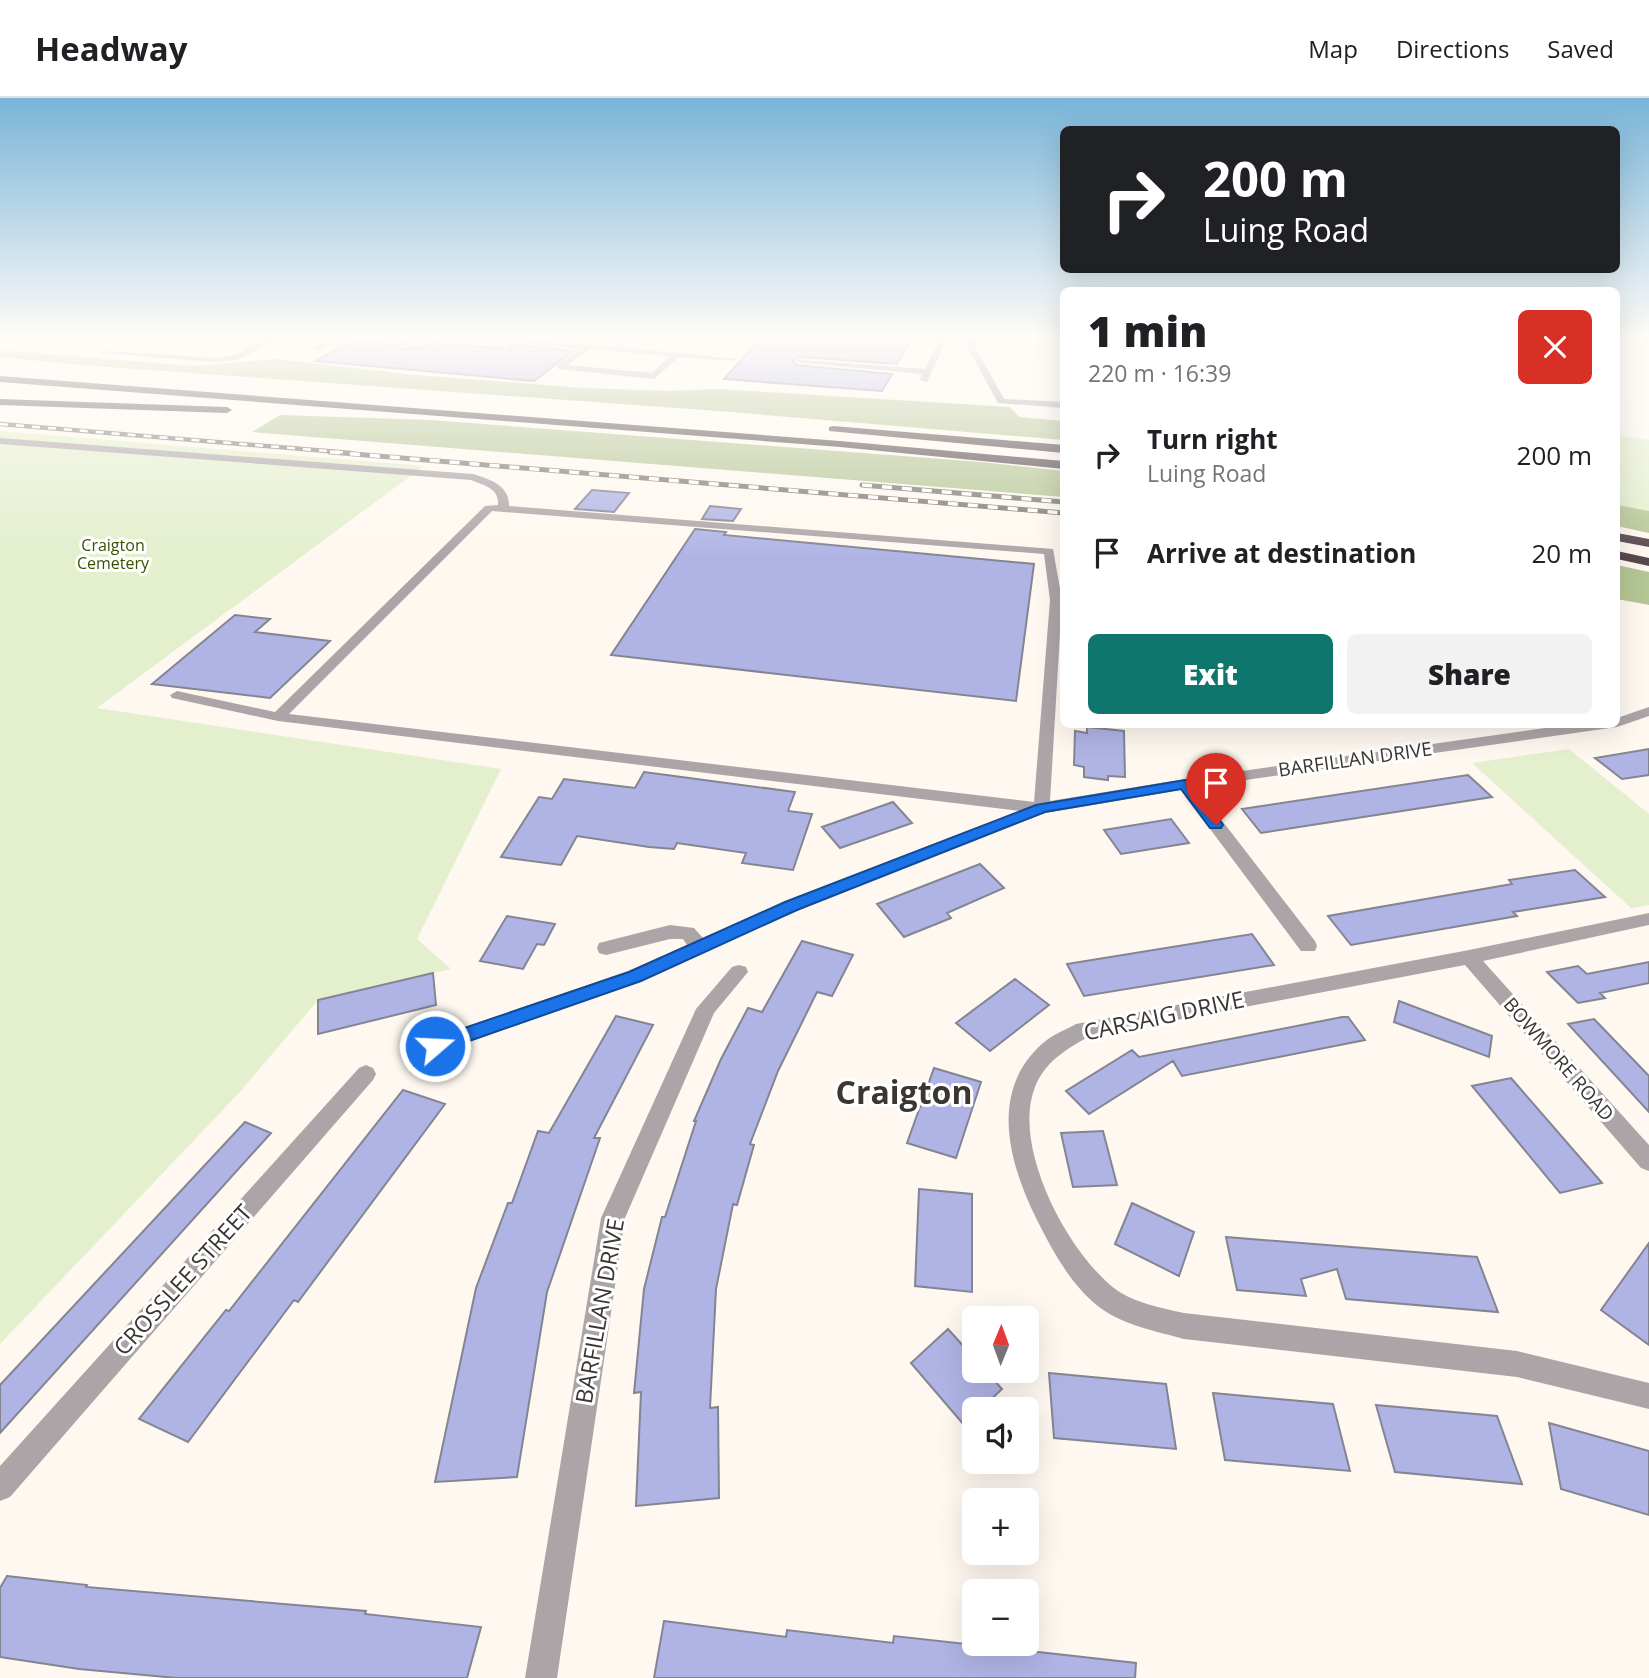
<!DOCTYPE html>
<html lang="en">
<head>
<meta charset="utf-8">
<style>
	body { margin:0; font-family:"Open Sans",sans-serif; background:#f2f2f2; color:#202124; height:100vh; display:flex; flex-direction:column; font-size:26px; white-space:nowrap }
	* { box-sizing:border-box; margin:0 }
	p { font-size:23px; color:#757577 }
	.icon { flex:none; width:38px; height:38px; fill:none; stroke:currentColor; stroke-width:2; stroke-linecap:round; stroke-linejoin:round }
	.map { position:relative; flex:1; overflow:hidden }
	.details { position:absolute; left:1060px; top:189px; width:560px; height:441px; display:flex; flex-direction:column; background:#fff; border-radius:10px; box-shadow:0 7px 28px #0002 }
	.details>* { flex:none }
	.hud { position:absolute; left:1060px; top:28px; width:560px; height:147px; border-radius:10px; box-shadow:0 7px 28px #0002; background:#202124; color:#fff; overflow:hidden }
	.needle { width:46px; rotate:1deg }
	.fabs { position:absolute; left:962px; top:1208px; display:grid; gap:14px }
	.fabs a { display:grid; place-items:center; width:77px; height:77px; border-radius:10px; background:#fff; box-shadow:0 7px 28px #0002; font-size:35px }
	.pin { position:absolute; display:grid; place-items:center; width:60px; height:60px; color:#fff; margin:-72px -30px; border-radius:50% 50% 50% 0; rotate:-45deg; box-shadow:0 0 7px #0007 }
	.pin .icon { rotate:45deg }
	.me { position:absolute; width:77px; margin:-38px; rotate:71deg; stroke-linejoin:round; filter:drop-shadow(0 0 5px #0008) }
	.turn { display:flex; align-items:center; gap:24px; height:147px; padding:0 28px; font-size:32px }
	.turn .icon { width:91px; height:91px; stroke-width:2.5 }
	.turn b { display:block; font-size:49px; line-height:60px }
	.round { display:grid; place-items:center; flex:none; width:74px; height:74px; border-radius:10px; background:#f2f2f2 }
	.head { display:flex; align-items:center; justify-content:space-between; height:119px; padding:0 28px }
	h1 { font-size:42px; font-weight:800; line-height:52px }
	.action { display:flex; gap:14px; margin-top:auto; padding:14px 28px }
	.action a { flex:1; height:80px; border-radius:10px; background:#0f766e; color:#fff; font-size:28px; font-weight:800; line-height:80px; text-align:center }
	.action a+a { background:#f2f2f2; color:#202124 }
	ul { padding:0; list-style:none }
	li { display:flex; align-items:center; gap:21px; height:98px; padding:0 28px }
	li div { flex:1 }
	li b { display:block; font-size:26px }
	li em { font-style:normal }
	header { display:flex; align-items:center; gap:42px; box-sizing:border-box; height:98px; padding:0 35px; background:#fff; border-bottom:2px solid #e0e0e0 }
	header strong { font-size:33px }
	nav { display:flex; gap:38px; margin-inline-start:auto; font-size:24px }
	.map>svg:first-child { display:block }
</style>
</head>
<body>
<header>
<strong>Headway</strong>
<nav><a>Map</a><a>Directions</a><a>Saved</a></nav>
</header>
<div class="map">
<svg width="1649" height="1580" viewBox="0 0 1649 1580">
	<rect width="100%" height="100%" fill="#fef8f0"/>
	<path fill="#e3efcd" d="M0,333L424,368L97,610L501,671L417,841L451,871L318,902L239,995L0,1246Z
		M1617,337L1649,342V413L1617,407Z
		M1569,651L1649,716V807L1631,810L1472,665Z"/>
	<path fill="#b5c695" d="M0,252L194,268L277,261L405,276L583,290L668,293L718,291L1010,309L1019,319L1064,323V342L718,313L81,267L0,259Z
		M280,317L431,322L981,364L1064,373V399L252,334Z
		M1617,407L1649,413V435L1617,428Z
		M1617,467L1649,474V507L1617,501Z"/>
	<path fill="#b0b4e5" stroke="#838593" stroke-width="2" d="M762,239H853L910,243L897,266L800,259L793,263L796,267L892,276L882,293L724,281Z
		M353,243L398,247L401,251L425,249L433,245L511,251V246L573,253L534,283L315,263Z
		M592,392L629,395L614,414L575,411Z
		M710,408L741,411L733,423L702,421Z
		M695,431L726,434L724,437L1034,466L1016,603L611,557Z
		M235,517L270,521L255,534L330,543L270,600L152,586Z
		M1087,629L1124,633L1125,679L1108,678V682L1084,679V669L1074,667L1075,633L1087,635Z
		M1649,651V677L1622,681L1595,660Z
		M644,674L795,694L788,713L812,716L793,772L742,765L746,755L677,745L674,751L649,749L577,738L561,767L501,759L539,699L552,701L564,681L635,690Z
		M1468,677L1492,699L1261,735L1242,711Z
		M893,704L912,725L840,750L822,729Z
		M1171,721L1189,745L1121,756L1104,732Z
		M980,766L1004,790L947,815L951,820L904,839L877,806Z
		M1575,772L1605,799L1513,814L1517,818L1351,847L1328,818L1512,786L1509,782Z
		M507,818L555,826L544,847L537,846L523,871L480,863Z
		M1252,836L1274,867L1084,898L1067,866Z
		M802,843L853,857L832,898L817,894L778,973L750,1046L754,1047L737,1107L733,1106L716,1191L710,1310L718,1309L719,1400L636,1408L641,1294L634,1295L644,1191L662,1119H665L696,1023H694L721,961L748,910L762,914Z
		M1649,864V885L1600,895L1605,900L1578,905L1547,874L1578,868L1587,876Z
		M433,875L436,907L318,936V902Z
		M1015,881L1049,907L990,953L956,925Z
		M1399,903L1492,938L1489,959L1394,924Z
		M616,918L653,927L594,1040H600L547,1194L517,1379L435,1384L476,1190L508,1105H512L538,1033L549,1035Z
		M1342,919H1348L1365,942L1182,978L1173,963L1089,1016L1066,993L1132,952L1139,959Z
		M1594,921L1649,978V1014L1568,926Z
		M934,970L981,984L956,1060L907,1045Z
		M1511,980L1602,1085L1560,1095L1472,988Z
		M403,992L445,1006L298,1204L294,1202L188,1344L139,1321L226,1212L229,1213Z
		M245,1024L271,1035L0,1335V1287Z
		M1103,1033L1117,1087L1073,1089L1061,1035Z
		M919,1091L972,1096V1194L915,1188Z
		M1132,1105L1194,1134L1179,1178L1115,1146Z
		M1226,1139L1477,1159L1498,1214L1346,1201L1337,1171L1301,1181L1306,1198L1237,1192Z
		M1649,1145V1247L1601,1212Z
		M948,1231L975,1261V1272H985L1002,1291L981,1311H975V1317L964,1327L911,1265Z
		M1049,1275L1166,1286L1176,1351L1054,1340Z
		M1213,1295L1333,1306L1350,1373L1225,1362Z
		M1376,1307L1497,1318L1522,1386L1395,1374Z
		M1549,1325L1649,1353V1417L1561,1391Z
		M7,1478L87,1487L86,1489L366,1513L365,1516L481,1529L467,1580H177L79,1571L0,1559V1490Z
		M664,1523L786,1539L787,1532L893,1545L894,1538L1136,1565L1135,1580H654Z"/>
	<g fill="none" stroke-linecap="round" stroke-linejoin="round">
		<path fill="#aca5a7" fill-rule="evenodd" d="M272,239H281L240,261L217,264L100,255L104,253L217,260L235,257Z
			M333,239H342L320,253L313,251Z
			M412,239H421L407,248H401V244Z
			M467,239L588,246L737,261L733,263L679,259L654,281L558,271V267L580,251ZM589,251L670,258L652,275L568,267Z
			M913,239H948L927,284L920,282L922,276L796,264L800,262L925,271L939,242Z
			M969,239H977L976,250L1004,301L1064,304V310L998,305L968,250Z
			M1617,239L1649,240V244L1617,241Z
			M0,340L473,376C490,381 510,388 509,408L1053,451L1062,502L1050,703L1185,681L1573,626H1617V620L1649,609V618L1617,629L1196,689L1315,843L1317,848L1315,853H1301L1181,692L1045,715L797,812L642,883L435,956L428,954L425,948L428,942L628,873L687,847L683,841H670L606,857L599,855L597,850L599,845L670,827L694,830L703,840L785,804L1020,713L278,623L172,600L170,597L177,593L275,614L485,408L498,407C499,390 485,388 471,382L0,346ZM492,413L1044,456L1050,502L1034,704L289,616Z
			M1649,815V827L1483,863L1649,1047V1073L1641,1070L1465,867L1088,939C1065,952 1045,964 1035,989C1011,1049 1069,1158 1118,1193C1138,1206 1162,1210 1184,1215L1517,1253L1649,1285V1311L1517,1279L1184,1241C1155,1233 1123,1227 1099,1209C1071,1187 1053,1154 1037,1122C1009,1066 988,993 1043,945C1052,937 1065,932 1076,926L1469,852Z
			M739,867L746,869L748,874L714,915L625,1120L557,1580H525L601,1120L696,911L732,869Z
			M366,967L373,970L376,976L373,982L10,1399L0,1403V1368L359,970Z"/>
		<path fill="#57484d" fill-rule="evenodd" d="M0,278L840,343L1064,363V371L840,349L0,284Z
			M0,301L227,309L232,312L227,315L0,307Z
			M833,328L1064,347V355L829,333V329Z
			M1617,435L1649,441V449L1617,443Z
			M1617,453L1649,460V468L1617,461Z"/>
		<g stroke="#7d7872" stroke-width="4.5">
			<path id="rail-far1" d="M0,326L351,355"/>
		</g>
		<g stroke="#7d7872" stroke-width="5">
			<path id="rail" d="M330,354L1064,415
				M862,387L1064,404"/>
		</g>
		<use href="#rail-far1" stroke="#fff" stroke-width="2.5" stroke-dasharray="8" stroke-linecap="butt"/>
		<use href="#rail" stroke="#fff" stroke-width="3.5" stroke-dasharray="10" stroke-linecap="butt"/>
	</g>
	<linearGradient id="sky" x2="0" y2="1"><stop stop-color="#79b4d8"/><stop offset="0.52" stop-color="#fffcf8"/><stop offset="1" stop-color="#fffcf8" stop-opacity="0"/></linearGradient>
	<rect width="1649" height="460" fill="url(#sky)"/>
	<path fill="#1a73e8" stroke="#114b97" stroke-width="2" d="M1185,682L1190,683L1221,724L1223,727L1221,730H1210L1181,691L1045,714L797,812L641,883L435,955L429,953L426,948L429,942L629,874L785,804L1036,707Z"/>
	<g text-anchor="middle" stroke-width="6" stroke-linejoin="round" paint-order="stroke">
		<g font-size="16" fill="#3d5001" stroke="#fff">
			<text x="113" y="453">Craigton<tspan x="113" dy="18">Cemetery</tspan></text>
		</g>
		<g font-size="19" fill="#3a3631" stroke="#fff">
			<text transform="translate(1355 661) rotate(-8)" y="7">BARFILLAN DRIVE</text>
			<text transform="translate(1559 961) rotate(49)" y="7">BOWMORE ROAD</text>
		</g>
		<g font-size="23" fill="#3a3631" stroke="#fff">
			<text transform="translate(1164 918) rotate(-12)" y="8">CARSAIG DRIVE</text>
			<text transform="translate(183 1182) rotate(-48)" y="8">CROSSLEE STREET</text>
			<text transform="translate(600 1213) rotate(-80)" y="8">BARFILLAN DRIVE</text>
		</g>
		<g font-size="32" font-weight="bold" fill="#3a3631" stroke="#fff">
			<text x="904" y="1006">Craigton</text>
		</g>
	</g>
</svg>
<div class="fabs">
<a><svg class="needle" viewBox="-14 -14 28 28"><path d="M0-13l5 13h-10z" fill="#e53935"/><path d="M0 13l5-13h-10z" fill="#757577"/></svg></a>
<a><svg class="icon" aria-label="sound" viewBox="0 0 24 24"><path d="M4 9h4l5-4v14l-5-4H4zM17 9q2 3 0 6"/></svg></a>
<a>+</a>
<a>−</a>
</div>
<div class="pin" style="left:1216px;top:727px;background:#d93025"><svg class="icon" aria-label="arrive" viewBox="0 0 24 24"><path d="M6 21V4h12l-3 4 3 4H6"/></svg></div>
<svg class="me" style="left:435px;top:948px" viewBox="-20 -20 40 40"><circle r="17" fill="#1a73e8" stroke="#fff" stroke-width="3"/><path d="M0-11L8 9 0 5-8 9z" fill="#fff"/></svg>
<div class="hud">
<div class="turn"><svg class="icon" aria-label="right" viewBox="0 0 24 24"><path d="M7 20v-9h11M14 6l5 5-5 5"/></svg><div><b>200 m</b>Luing Road</div></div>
</div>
<section class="details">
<div class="head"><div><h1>1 min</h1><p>220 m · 16:39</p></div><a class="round" style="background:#d93025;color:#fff"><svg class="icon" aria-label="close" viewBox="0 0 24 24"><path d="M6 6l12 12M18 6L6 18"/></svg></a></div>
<ul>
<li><svg class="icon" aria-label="right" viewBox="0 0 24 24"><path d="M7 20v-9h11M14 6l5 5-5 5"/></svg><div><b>Turn right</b><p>Luing Road</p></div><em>200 m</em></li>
<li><svg class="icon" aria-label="arrive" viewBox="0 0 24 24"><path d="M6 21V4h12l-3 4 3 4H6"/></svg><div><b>Arrive at destination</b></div><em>20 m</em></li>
</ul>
<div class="action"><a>Exit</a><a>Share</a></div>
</section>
</div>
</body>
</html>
